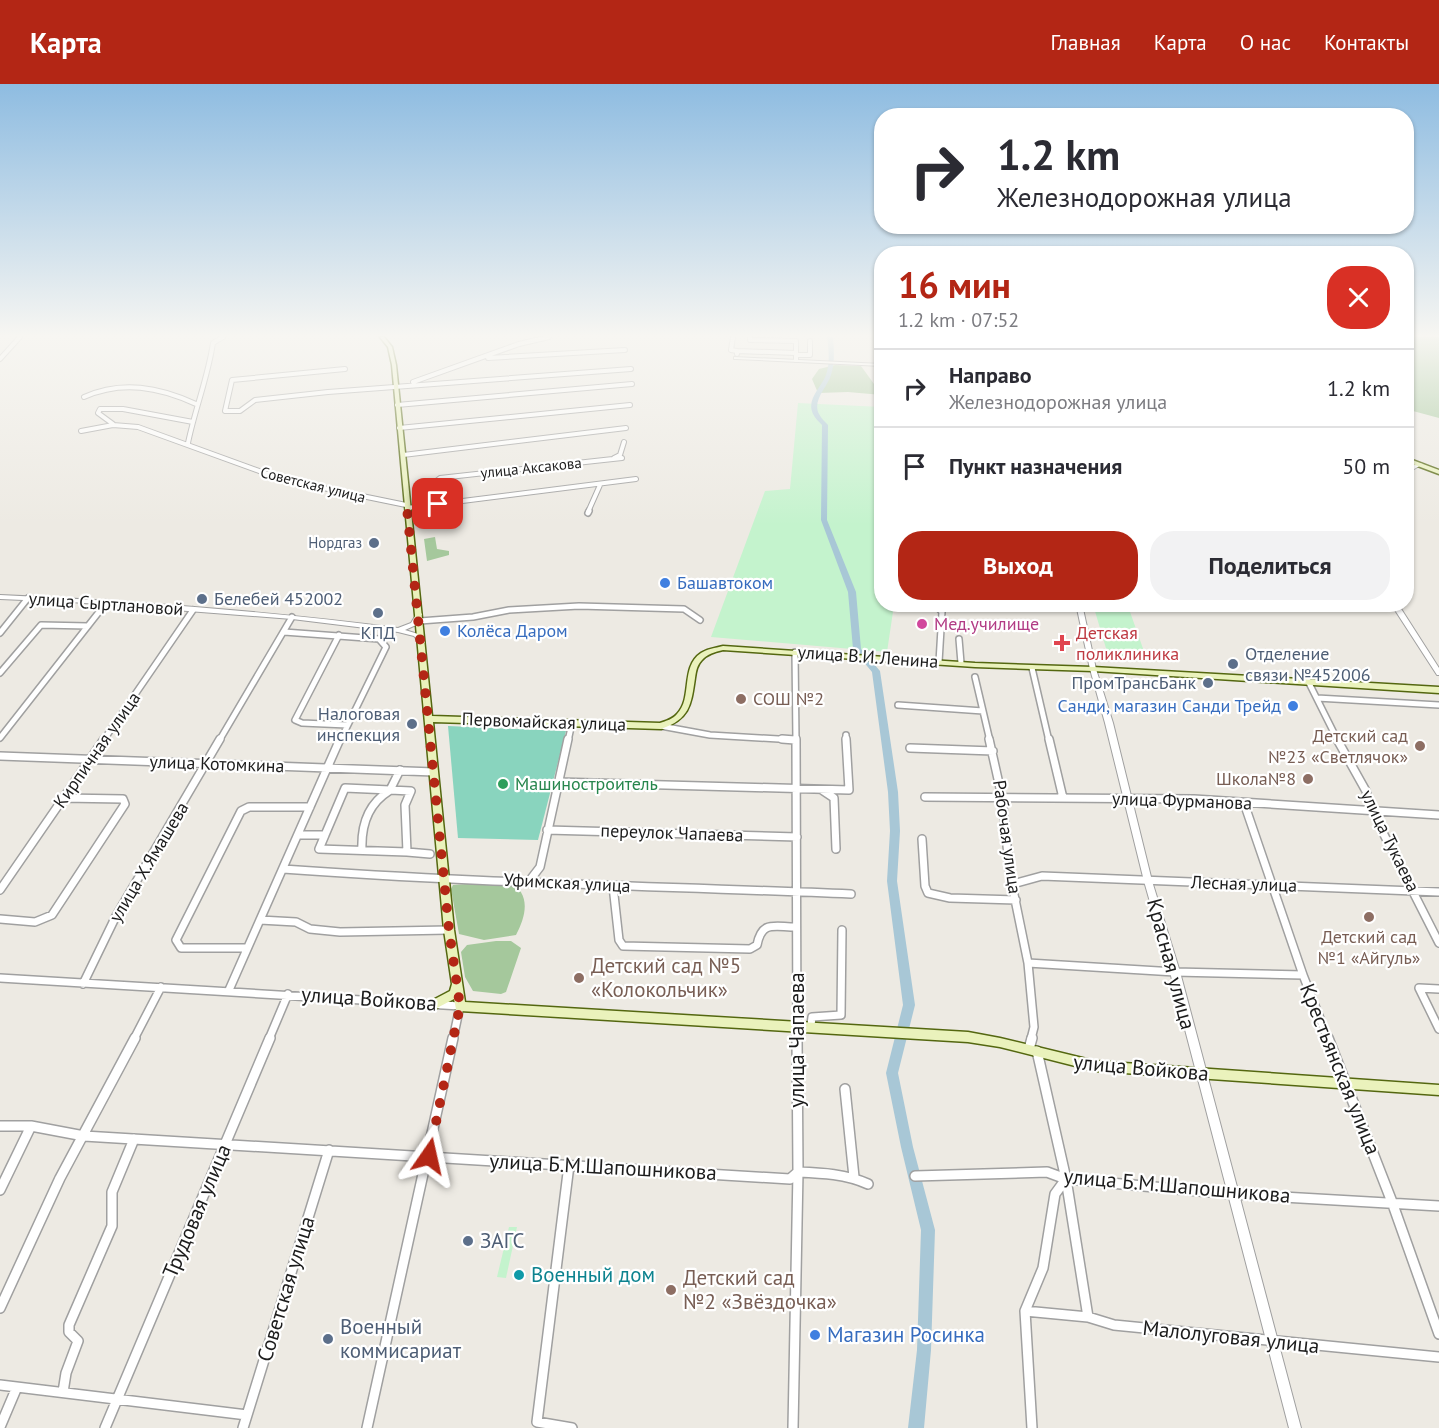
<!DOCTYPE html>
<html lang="ru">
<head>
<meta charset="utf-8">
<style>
	body { margin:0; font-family:"PT Sans",sans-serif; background:#f2f2f3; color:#2b2b33; height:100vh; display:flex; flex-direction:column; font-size:22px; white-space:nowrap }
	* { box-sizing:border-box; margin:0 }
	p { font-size:20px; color:#7c7c81 }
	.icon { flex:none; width:33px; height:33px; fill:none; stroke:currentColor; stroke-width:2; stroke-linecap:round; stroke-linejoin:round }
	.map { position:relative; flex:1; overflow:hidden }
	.side { position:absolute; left:874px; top:162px; width:540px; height:366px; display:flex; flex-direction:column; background:#fff; border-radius:24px; box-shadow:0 2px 4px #0004 }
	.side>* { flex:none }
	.top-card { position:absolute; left:874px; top:24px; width:540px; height:126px; border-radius:24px; box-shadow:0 2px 4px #0004; background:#fff; color:#2b2b33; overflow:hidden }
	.pin { position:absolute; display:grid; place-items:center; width:51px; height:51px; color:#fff; margin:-26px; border-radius:12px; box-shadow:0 3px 9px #0006 }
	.me { position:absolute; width:66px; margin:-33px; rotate:11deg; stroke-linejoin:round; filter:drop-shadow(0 0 4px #0008) }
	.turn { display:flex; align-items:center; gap:21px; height:126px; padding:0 24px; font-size:27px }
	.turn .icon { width:78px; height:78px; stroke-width:2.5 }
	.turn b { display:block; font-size:42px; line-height:51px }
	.round { display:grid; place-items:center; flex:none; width:63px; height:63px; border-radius:24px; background:#f2f2f3 }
	.head { display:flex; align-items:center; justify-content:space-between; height:102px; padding:0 24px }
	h1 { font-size:36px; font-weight:700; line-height:45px; color:#b32615 }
	.primary-button { display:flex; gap:12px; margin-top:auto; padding:12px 24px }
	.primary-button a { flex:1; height:69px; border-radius:24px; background:#b32615; color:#fff; font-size:24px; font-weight:700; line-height:69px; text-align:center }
	.primary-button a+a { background:#f2f2f3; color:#2b2b33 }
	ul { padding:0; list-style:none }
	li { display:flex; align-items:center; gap:18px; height:78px; padding:0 24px; border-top:2px solid #e1e1e2 }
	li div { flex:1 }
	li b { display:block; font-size:22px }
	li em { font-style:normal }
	header { display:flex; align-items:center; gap:36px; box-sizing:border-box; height:84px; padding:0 30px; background:#b32615; color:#fff }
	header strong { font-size:28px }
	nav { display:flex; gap:33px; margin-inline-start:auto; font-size:21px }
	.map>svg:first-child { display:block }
</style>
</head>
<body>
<header>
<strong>Карта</strong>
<nav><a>Главная</a><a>Карта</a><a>О нас</a><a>Контакты</a></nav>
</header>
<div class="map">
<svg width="1439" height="1344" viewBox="0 0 1439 1344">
	<rect width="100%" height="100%" fill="#edeae3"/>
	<path fill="#a5c89c" d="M1407,253H1439V334L1413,327L1412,332L1407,330Z
		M835,281L861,282L882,311L848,308L818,309L812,295L819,285Z
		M435,453L437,465L449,467V471L427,477L424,455Z
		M508,797C532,809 526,832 516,851L484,856L459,850L451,805L453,801Z
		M496,857H511L521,864L506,908L501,910L473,907L465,893L461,868L467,861Z"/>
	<path fill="#c4f3cd" d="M798,319L882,323V520L894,521L887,568L711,553L765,407L790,405Z
		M1094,524L1129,525L1146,573L1108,571Z
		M509,1143H517L506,1194L497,1193Z"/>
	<path fill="#89d4be" d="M448,642L566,647L538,756L458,754Z"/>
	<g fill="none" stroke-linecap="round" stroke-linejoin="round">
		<path fill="#a8c7d6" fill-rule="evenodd" d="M827,253H833C834,266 835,279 831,291C827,304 812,316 819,330C821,334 825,338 828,341L827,436L856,508L861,565L880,587L898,708L900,747L897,797L915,921L898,989L913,1063L935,1146L931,1266L924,1344H908L917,1266L921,1146L901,1063L886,989L903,921L887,797L890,747L888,708L872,588L853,565L848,508L821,436L822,341C819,338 815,334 813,330C806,315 821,304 826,291C830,279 829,266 827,253Z"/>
		<g stroke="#a0a0a0" stroke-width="6">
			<path id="minor-far3" d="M733,253L731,266L737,267V270
				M750,253V256L796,257V276
				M737,267L796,269
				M796,271H810V257
				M488,274L625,266
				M0,275L20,253
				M345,285L232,296L225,327H240L255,316L328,308L631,285
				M413,298L519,260L549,253
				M84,313C122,296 159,303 196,320
				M397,321L632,300
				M113,340L98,329L100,325H123L193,338
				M399,344L630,321
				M81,347L113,341L138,343L284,396L406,421
				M188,359C195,325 208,293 213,259L223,253
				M403,371L626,344
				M614,374L620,371L624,358
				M438,420L435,398L440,394L622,374
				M407,424L636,395
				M588,428L600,401"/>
		</g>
		<g stroke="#a0a0a0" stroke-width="8">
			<path id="minor-far2" d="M588,429L589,427
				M935,520L942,528L939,578
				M420,537L473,533L509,526L579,522L684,525L700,536
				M284,548L379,555L386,563L340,657
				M0,549L28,514
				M339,551L295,636L302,639L347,641
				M959,555L961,579
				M795,568L796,657
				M1032,584L1049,657
				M0,589L41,541L88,542
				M975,593L983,627
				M1308,597L1336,653
				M1317,614L1439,621
				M898,621L983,627L990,657
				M661,642L710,651L795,656
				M846,651V657
				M0,654L106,519
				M103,657L193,526
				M219,657L292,533
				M568,657L572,639"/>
		</g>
		<g stroke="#a0a0a0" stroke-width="10">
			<path id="minor-far1" d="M782,655L795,656
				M796,655L797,955
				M989,655L1002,713L1010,791L1028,879L1034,943L1031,955
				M1049,655L1063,714
				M1338,657L1366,707L1372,727L1439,859
				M910,664L993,667
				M0,672L434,688
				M558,698L849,706L846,655
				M822,706L834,714L836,765
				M925,713L1194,715L1439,731
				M1244,719L1303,891L1328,955
				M547,746L797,753
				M299,751H325L319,765L407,768L405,721L411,707L390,706L400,686
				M325,751L345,704L390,706
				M922,755L925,802L928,809L950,814L1016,816
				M362,766C361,742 368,720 389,707
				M407,768L430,770
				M283,785C472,799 662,802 851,810
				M530,796L540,783L568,655
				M1013,800L1042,792L1439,808
				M613,802L619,856L623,862L750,865L757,861C762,836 774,843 796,843
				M0,806L104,655
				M0,835L35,838L52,831L125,720L123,715L63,714
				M260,836L296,838L310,845L340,848L449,846
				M247,864H181L176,856L241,727L249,723H310
				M1028,879L1175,888L1303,891
				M0,894L460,922L453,955
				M83,900L116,832L220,655
				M1439,905L1419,904L1439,945
				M229,906L340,655
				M811,941L812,933L841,931L842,846
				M134,955L161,903
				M269,955L288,910"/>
		</g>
		<g stroke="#a0a0a0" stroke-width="12">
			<path id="minor" d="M1328,954L1392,1118L1439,1250
				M1029,965L1032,954
				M845,1005L854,1093
				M0,1042H31L84,1052L790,1095L798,1088C822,1089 846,1090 868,1100
				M569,1081L537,1338L572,1344
				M915,1092L1047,1088L1066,1095L1232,1110L1439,1122
				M1066,1095L1088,1233
				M0,1106L31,1042
				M0,1224L60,1094L135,954
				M1025,1227L1088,1233L1114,1241L1439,1273
				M0,1301L247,1331
				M63,1308L66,1289L78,1257L69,1248V1241L112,1142V1108L134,1055
				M0,1343L17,1303
				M105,1344L270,954
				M243,1344L329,1066
				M367,1344L453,954
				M793,1344L798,1088L797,954
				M1032,1344L1025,1227L1043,1184L1055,1110L1066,1095L1037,967"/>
		</g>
		<g stroke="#a0a0a0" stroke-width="2">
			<path id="tertiary" d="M734,273L882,280V282L736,275H734Z
				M1418,379L1423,380L1407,389V385Z
				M0,511C133,517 266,527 398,544L411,539L417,529L419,528L422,530L416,541L405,546L418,550L425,558L424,559H420L414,552L398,548L292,535L71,518L0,515Z
				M1076,520H1082L1096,585L1113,639L1152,797L1180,888L1301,1344H1289L1170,888L1144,797L1105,639L1090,585Z
				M1391,520H1398L1439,584V591H1437Z"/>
		</g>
		<g stroke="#546710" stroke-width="3">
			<path id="secondary" d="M380,253H384L392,263L396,281L432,632L660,639C666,637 673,635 677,630C693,614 680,583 701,569C707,565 715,564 723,562L975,579L1093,583L1439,603V609L1093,587L975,583L723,566C715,568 707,570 702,576C697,581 696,587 695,594C691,621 690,635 661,645L433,638L454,846L465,918L968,948L1000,954L1095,977L1439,1001V1011L1095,987L1000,963L968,958L460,927L456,925L454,915L435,925L431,923L430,920L431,917L450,907L452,900L444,846L392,281L388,263Z
				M1407,374L1439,386V390L1407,378Z"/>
		</g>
		<use href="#minor-far3" stroke="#fff" stroke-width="4"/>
		<use href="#minor-far2" stroke="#fff" stroke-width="5"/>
		<use href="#minor-far1" stroke="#fff" stroke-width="7"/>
		<use href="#minor" stroke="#fff" stroke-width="9"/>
		<use href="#tertiary" fill="#fff" fill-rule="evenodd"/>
		<use href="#secondary" fill="#eaf2bc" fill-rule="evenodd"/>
	</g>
	<linearGradient id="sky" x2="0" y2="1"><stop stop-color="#8ebce1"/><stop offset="0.57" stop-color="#f7f6f2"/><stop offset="1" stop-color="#f7f6f2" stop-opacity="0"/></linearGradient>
	<rect width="1439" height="441" fill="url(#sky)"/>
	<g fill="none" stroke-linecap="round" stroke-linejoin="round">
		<path stroke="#b32615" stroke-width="10" stroke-dasharray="0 18" d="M429,1072L460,922L449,846L407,424L438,420"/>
	</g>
	<g fill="#5c6f8a" stroke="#fff" stroke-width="2">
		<circle cx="374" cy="459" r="6"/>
		<circle cx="202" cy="515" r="6"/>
		<circle cx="378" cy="529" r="6"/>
		<circle cx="1233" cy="580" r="6"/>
		<circle cx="1208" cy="599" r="6"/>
		<circle cx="412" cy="640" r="6"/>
		<circle cx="468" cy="1157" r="6"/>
		<circle cx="328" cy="1255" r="6"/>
	</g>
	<g fill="#3f7fe0" stroke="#fff" stroke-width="2">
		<circle cx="665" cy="499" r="6"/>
		<circle cx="445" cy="547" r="6"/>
		<circle cx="1293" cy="622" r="6"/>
		<circle cx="815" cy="1251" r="6"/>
	</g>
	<circle fill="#d1479c" stroke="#fff" stroke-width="2" cx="922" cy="540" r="6"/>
	<path fill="#e0444e" stroke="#fff" stroke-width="2" d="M1059 550h6v6h6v6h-6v6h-6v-6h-6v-6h6z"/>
	<g fill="#8d6e63" stroke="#fff" stroke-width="2">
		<circle cx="741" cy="615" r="6"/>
		<circle cx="1420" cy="662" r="6"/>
		<circle cx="1308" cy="695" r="6"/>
		<circle cx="1369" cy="833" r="6"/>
		<circle cx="579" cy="894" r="6"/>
		<circle cx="671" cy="1206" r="6"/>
	</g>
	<circle fill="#2e9e5b" stroke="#fff" stroke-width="2" cx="503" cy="700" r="6"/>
	<circle fill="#0f9aa8" stroke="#fff" stroke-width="2" cx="519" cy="1191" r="6"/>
	<g text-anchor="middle" stroke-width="4.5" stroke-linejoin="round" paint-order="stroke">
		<g font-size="15" fill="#1c1c1c" stroke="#fff">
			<text transform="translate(531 384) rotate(-6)" y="5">улица Аксакова</text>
			<text transform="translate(313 401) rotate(14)" y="5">Советская улица</text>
		</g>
		<g font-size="15" fill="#4e5e75" stroke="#fff" text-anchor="end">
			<text x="362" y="464">Нордгаз</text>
		</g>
		<g font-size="18" fill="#366cbe" stroke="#fff" text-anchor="start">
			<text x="677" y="505">Башавтоком</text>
			<text x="457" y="553">Колёса Даром</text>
			<text x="1281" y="628" text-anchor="end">Санди, магазин Санди Трейд</text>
		</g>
		<g font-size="18" fill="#4e5e75" stroke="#fff" text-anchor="start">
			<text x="214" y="521">Белебей 452002</text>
			<text x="378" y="555" text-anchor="middle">КПД</text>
			<text x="1245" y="576">Отделение<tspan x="1245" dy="21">связи №452006</tspan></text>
			<text x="1196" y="605" text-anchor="end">ПромТрансБанк</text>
			<text x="400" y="636" text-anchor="end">Налоговая<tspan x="400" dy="21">инспекция</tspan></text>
		</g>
		<g font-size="18" fill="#1c1c1c" stroke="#fff">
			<text transform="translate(106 520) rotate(4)" y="6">улица Сыртлановой</text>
			<text transform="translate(868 573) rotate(4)" y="6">улица В.И.Ленина</text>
			<text transform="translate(544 638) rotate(2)" y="6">Первомайская улица</text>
			<text transform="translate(97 666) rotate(-55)" y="6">Кирпичная улица</text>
			<text transform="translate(217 680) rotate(2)" y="6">улица Котомкина</text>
			<text transform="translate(1182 717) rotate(2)" y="6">улица Фурманова</text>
			<text transform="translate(672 749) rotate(2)" y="6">переулок Чапаева</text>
			<text transform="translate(1007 753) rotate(82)" y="6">Рабочая улица</text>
			<text transform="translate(1390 757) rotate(64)" y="6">улица Тукаева</text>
			<text transform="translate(149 778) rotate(-59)" y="6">улица Х.Ямашева</text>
			<text transform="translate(567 799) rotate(3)" y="6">Уфимская улица</text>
			<text transform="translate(1244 800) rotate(2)" y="6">Лесная улица</text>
		</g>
		<g font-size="18" fill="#b23c85" stroke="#fff" text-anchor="start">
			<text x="934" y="546">Мед.училище</text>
		</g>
		<g font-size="18" fill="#be3a42" stroke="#fff" text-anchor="start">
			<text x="1076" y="555">Детская<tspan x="1076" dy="21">поликлиника</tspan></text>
		</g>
		<g font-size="18" fill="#785e54" stroke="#fff" text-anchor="end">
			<text x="753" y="621" text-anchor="start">СОШ №2</text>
			<text x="1408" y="658">Детский сад<tspan x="1408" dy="21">№23 «Светлячок»</tspan></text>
			<text x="1296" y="701">Школа№8</text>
			<text x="1369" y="859" text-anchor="middle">Детский сад<tspan x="1369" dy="21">№1 «Айгуль»</tspan></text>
		</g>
		<g font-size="18" fill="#27864d" stroke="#fff" text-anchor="start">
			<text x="515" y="706">Машиностроитель</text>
		</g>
		<g font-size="21" fill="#1c1c1c" stroke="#fff">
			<text transform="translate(1171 880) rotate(75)" y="7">Красная улица</text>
			<text transform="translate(369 915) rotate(4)" y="7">улица Войкова</text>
			<text transform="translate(797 956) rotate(-90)" y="7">улица Чапаева</text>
			<text transform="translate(1141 984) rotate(5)" y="7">улица Войкова</text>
			<text transform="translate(1340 985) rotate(68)" y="7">Крестьянская улица</text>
			<text transform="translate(603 1083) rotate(3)" y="7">улица Б.М.Шапошникова</text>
			<text transform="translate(1177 1102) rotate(5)" y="7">улица Б.М.Шапошникова</text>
			<text transform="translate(197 1127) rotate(-67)" y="7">Трудовая улица</text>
			<text transform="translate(286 1205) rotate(-73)" y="7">Советская улица</text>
			<text transform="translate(1231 1253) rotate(6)" y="7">Малолуговая улица</text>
		</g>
		<g font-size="21" fill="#785e54" stroke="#fff" text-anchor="start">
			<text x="591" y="889">Детский сад №5<tspan x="591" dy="24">«Колокольчик»</tspan></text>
			<text x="683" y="1201">Детский сад<tspan x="683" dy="24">№2 «Звёздочка»</tspan></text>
		</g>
		<g font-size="21" fill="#4e5e75" stroke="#fff" text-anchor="start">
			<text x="480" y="1164">ЗАГС</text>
			<text x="340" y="1250">Военный<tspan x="340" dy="24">коммисариат</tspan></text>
		</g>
		<g font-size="21" fill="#0d838f" stroke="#fff" text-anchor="start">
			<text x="531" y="1198">Военный дом</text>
		</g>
		<g font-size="21" fill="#366cbe" stroke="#fff" text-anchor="start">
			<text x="827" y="1258">Магазин Росинка</text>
		</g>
	</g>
</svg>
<div class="pin" style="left:438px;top:420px;background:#d93025"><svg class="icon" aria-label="arrive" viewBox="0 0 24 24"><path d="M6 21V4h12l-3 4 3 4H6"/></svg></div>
<svg class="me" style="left:429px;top:1072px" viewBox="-20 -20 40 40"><path d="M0-17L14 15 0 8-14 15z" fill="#b32615" stroke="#fff" stroke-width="4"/></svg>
<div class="top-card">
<div class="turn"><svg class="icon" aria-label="right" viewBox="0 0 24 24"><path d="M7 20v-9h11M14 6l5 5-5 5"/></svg><div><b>1.2 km</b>Железнодорожная улица</div></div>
</div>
<section class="side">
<div class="head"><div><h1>16 мин</h1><p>1.2 km · 07:52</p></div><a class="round" style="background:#d93025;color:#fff"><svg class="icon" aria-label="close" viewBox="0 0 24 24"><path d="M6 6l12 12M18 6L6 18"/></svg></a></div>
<ul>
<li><svg class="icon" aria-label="right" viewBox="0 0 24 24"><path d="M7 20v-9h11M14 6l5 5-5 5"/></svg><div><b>Направо</b><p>Железнодорожная улица</p></div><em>1.2 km</em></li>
<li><svg class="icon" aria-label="arrive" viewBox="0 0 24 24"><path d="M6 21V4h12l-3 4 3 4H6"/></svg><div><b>Пункт назначения</b></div><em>50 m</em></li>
</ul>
<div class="primary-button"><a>Выход</a><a>Поделиться</a></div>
</section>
</div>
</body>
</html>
